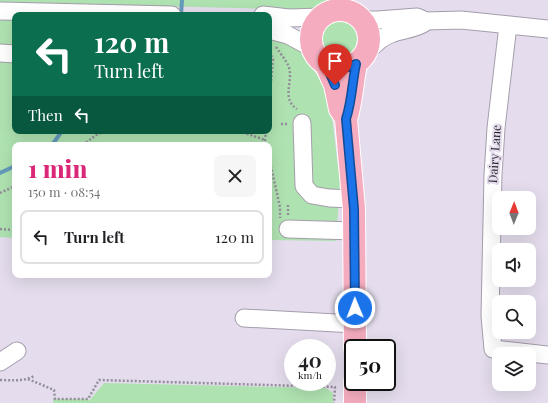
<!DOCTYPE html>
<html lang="en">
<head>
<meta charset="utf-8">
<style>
	body { margin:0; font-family:"Playfair Display",serif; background:#f6f6f6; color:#202124; height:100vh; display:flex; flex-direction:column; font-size:15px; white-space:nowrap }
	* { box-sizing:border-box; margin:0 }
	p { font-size:13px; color:#757577 }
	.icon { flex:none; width:22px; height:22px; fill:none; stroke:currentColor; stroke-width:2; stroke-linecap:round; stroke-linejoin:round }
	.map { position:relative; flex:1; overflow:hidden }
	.panel { position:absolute; left:12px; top:142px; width:260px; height:136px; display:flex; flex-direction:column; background:#fff; border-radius:8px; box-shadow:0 4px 16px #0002 }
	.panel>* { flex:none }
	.banner { position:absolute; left:12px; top:12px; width:260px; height:122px; border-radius:8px; box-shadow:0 4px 16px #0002; background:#0b6e4f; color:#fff; overflow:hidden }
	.needle { width:26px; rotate:1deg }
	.controls { position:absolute; left:492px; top:191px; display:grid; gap:8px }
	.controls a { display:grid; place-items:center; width:44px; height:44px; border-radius:8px; background:#fff; box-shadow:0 4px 16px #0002; font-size:20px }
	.speed { position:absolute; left:284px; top:339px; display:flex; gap:8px; font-size:20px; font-weight:700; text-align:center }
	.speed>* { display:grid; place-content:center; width:52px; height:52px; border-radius:50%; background:#fff; box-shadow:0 4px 16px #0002; line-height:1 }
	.speed small { font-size:10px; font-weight:400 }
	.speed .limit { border:2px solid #111; border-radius:6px; background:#fff; color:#111 }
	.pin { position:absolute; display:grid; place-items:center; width:34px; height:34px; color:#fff; margin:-41px -17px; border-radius:50% 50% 50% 0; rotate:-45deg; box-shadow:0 0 4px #0007 }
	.pin .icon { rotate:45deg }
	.me { position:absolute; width:44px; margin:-22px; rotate:359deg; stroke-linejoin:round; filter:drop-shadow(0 0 3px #0008) }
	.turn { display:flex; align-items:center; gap:14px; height:84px; padding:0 16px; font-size:18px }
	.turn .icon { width:52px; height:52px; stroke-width:2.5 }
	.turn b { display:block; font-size:28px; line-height:34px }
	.then { display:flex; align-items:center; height:38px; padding:0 16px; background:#0003; gap:8px; font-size:15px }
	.round { display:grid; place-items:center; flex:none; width:42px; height:42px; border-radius:8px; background:#f6f6f6 }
	.headline { display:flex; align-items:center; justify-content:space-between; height:68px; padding:0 16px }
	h1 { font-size:24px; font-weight:800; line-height:30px; color:#db2777 }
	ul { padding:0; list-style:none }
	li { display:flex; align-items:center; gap:12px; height:54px; margin:0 8px 6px; padding:0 8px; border:2px solid #e0e0e0; border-radius:8px }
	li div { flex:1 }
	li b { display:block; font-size:15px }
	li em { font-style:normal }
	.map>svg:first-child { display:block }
</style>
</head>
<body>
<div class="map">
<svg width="548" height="403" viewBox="0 0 548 403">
	<rect width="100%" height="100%" fill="#e5dded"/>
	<path fill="#afe2b1" d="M0,0H329L327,2L312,10L0,2Z
		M0,20H15V131H269V35L297,48L312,68L329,92L340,183L336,241L269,240V145H15V238L0,237Z
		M321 39a18 18 0 1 1 36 0a18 18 0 1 1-36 0Z
		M104,383L325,388L329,390L333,393V403H53V399H88L89,401Z"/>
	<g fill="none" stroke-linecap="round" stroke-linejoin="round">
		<path stroke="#649aba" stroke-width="4" d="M181,15L182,0
			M52,145L62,131
			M0,173L15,166"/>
		<g stroke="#a49dab" stroke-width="19">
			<path id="minor" d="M0,11L172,15
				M263,15L289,18L321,17
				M362,20H378L417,17L426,21L461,20L548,29
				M508,25L496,128L493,175L490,316L493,349L548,355
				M269,30L288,35L312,48
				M0,53L15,54
				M366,53C374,45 381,37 391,34C404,29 414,30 426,22
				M302,123L304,186L312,195L329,198L353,199
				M288,229L354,231
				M244,318L355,324
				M0,362L17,351"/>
		</g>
		<g stroke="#fff" stroke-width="24">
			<path id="major" d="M311 39a29 29 0 1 1 58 0a29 29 0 1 1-58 0Z
				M326,65L335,85L340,109L346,118
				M355,348L354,209L346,119C352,101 352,83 356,64
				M355,403V382"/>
		</g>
		<path stroke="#928d98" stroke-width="2.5" stroke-dasharray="2 2" stroke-linecap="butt" d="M276,47C280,53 285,59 288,65C295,79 280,98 297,109
			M269,52L273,59L269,103
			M281,124H289
			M244,131L245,133L265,140
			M266,131L265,140L266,145
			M83,145L96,135L105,131
			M269,158L280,207V218
			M0,193L15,186
			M288,205V215
			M0,229L15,230
			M28,379L54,390L55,399H88L99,380L335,387L334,403
			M0,380C12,380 23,382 34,376"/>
		<use href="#minor" stroke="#fff" stroke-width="17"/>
		<use href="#major" stroke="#f4acbe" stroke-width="22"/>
	</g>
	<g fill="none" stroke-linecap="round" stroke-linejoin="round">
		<g stroke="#114b97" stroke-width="10">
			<path id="route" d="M335,85L326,64C337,69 345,69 356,64C352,83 352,101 346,119L354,209L355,308"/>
		</g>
		<use href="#route" stroke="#1a73e8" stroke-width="7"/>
	</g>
	<g text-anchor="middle" stroke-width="4" stroke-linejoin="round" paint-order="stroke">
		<g font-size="12" fill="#211f24" stroke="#e5dded">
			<text transform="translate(495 154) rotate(-86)" y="4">Dairy Lane</text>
		</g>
	</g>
</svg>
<div class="controls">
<a><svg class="needle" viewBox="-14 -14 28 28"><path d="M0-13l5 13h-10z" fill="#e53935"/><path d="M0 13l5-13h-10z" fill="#757577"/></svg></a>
<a><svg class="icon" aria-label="sound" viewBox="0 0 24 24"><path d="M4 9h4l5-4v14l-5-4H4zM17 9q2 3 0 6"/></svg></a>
<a><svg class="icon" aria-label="search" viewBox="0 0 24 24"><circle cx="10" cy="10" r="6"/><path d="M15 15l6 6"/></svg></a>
<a><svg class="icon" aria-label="layers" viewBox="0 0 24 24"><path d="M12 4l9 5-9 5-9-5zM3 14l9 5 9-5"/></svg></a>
</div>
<div class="speed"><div>40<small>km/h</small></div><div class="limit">50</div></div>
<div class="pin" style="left:335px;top:85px;background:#d93025"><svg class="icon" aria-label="arrive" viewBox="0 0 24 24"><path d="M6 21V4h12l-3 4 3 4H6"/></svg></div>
<svg class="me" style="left:355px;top:308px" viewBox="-20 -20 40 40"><circle r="17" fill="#1a73e8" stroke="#fff" stroke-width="3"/><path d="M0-11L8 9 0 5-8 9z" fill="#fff"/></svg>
<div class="banner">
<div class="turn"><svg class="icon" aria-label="left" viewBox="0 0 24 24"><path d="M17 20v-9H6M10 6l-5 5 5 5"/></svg><div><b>120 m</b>Turn left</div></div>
<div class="then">Then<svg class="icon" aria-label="left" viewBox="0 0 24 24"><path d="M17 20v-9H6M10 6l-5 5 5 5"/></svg></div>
</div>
<section class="panel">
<div class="headline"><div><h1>1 min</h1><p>150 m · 08:54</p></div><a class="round"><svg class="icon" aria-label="close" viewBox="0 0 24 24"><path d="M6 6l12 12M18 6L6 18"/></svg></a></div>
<ul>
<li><svg class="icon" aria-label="left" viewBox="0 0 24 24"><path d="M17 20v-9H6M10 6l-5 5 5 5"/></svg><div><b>Turn left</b></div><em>120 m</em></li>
</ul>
</section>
</div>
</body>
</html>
